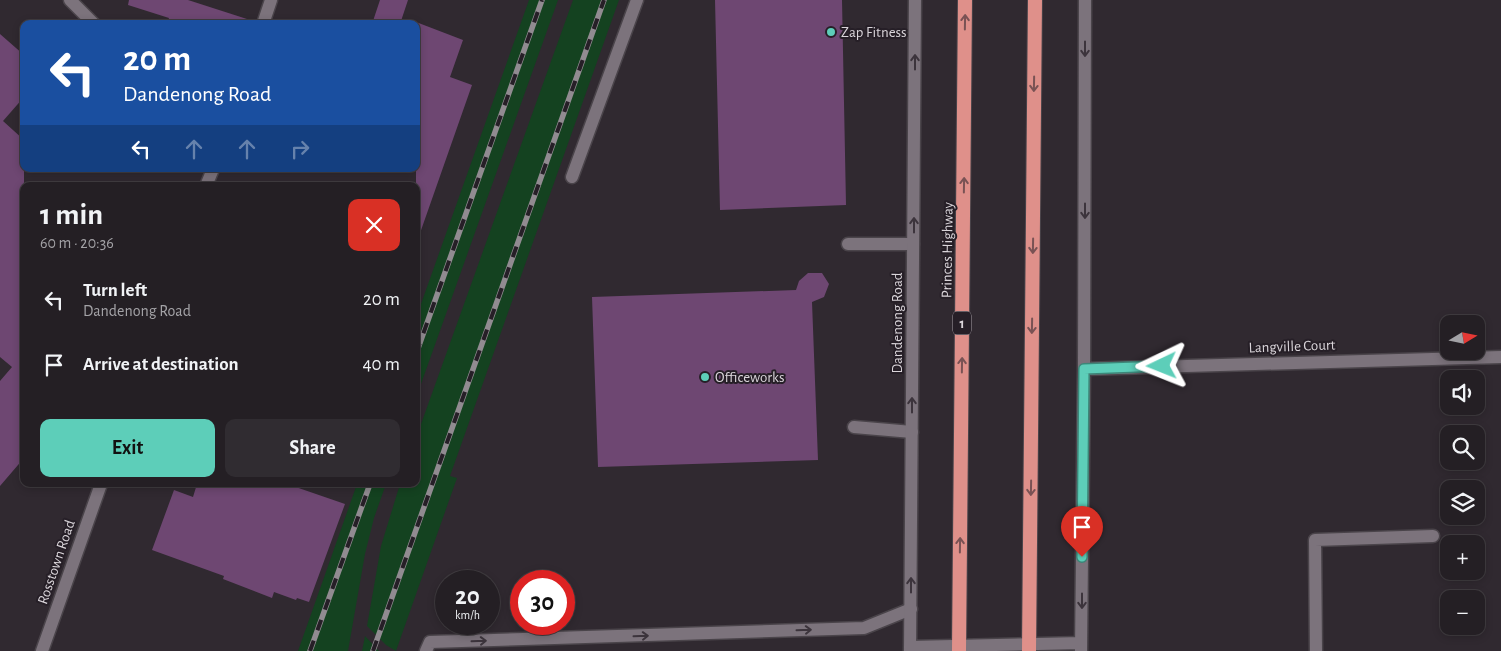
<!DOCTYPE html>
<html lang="en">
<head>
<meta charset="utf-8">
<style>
	body { margin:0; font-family:"Alegreya Sans",sans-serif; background:#302c31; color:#f1f3f6; height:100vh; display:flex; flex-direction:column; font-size:19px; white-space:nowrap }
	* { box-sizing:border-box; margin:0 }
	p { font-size:16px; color:#a3a2a6 }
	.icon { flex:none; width:28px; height:28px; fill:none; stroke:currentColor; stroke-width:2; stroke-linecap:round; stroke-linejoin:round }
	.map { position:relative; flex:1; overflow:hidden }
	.details { position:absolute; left:20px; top:182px; width:400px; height:305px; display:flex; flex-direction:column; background:#241f24; border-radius:10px; box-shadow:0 2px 8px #0003,0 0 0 1px #413d41 }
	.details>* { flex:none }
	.hud { position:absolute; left:20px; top:20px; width:400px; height:152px; border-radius:10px; box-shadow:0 2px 8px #0003,0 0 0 1px #413d41; background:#1a4fa0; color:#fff; overflow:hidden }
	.needle { width:32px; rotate:80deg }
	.fabs { position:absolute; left:1440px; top:315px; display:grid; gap:10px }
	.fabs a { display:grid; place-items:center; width:45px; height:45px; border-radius:10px; background:#241f24; box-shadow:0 2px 8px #0003,0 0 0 1px #413d41; font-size:25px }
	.speed { position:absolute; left:435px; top:570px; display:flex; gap:10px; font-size:25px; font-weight:700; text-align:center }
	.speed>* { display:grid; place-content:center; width:65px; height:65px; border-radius:50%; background:#241f24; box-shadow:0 2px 8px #0003,0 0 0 1px #413d41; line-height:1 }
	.speed small { font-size:12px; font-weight:400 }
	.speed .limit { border:8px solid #d22; background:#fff; color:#111 }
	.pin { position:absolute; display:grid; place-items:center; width:42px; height:42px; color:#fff; margin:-51px -21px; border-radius:50% 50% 50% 0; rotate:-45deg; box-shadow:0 0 5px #0007 }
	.pin .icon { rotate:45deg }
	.me { position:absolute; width:55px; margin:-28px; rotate:268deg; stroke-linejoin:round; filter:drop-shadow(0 0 4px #0008) }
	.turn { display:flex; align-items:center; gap:18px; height:105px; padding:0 20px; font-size:22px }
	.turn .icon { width:65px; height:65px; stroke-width:2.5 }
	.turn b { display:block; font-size:35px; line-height:42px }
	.lanes { display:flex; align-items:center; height:48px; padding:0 20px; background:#0003; justify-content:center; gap:25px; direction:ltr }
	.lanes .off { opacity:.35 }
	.round { display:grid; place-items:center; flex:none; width:52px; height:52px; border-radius:10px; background:#302c31 }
	.overview { display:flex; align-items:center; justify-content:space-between; height:85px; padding:0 20px }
	h1 { font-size:30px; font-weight:700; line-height:38px }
	.primary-button { display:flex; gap:10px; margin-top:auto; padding:10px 20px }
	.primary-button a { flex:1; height:58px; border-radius:10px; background:#5dceb9; color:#111; font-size:20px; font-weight:700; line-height:58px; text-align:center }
	.primary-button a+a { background:#302c31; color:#f1f3f6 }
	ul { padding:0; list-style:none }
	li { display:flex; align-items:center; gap:15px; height:65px; padding:0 20px }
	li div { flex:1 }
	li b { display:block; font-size:19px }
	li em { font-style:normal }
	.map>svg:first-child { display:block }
</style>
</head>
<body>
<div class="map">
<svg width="1501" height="651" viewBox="0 0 1501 651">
	<rect width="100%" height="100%" fill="#302930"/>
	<path fill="#144220" d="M529,0H558L416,398V318Z
		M573,0H619L450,476L457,478L396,651L386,645L367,626L381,546L400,484H416V438Z
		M357,484H386L374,518L365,554L348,651H298Z
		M365,636L379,651H362Z"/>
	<path fill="#6e4772" d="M129,0H188L247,19L246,24H167L169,18L128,5Z
		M380,0H408L400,24H372Z
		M715,0H842L846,205L720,210Z
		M416,22L463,40L450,77L472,85L419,236L416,235Z
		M0,34L24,55V97L3,121L24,140V458L0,486V381L12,367L0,357Z
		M808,273H822L829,284L824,297L812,302L818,460L598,467L592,297L796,290L799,281Z
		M197,484H287L345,504L309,602L297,598L296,600L274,592L272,598L223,579L224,576L152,550L174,490L193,497Z"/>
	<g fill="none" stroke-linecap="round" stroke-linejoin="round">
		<g stroke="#4a444a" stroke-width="15">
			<path id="service" d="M572,177L637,0
				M848,244H913
				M854,427L912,432
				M426,651L430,642L864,628L911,609
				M1316,651L1315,540L1433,536"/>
		</g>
		<g stroke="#4a444a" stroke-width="15">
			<path id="minor" d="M70,0L94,24
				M263,24L271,0
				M206,186L213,169
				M1084,369L1501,357
				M910,647L1081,643
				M42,651L101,484
				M910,651L915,0
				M1081,651L1084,369L1085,0"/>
		</g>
		<g stroke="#4a444a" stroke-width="16">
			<path id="trunk" d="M959,651L965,0
				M1029,651L1035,0"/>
		</g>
		<use href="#service" stroke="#7c737c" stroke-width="12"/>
		<use href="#minor" stroke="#7c737c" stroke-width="12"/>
		<use href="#trunk" stroke="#df908a" stroke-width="14"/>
		<g stroke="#918b91" stroke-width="5.5">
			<path id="rail" d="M416,354L542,0
				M310,651L370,484
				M373,651L604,0"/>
		</g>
		<use href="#rail" stroke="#261f27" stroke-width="4" stroke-dasharray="11" stroke-linecap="butt"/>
	</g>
	<defs><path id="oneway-shaft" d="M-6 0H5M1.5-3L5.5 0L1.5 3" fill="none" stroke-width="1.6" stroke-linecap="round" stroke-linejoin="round" transform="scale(1.25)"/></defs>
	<g stroke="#795254">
		<use href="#oneway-shaft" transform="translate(965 22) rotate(-89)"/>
		<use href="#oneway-shaft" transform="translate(1034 84) rotate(91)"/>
		<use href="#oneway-shaft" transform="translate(964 185) rotate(-89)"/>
		<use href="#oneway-shaft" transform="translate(1033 246) rotate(91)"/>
		<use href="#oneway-shaft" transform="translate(1032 326) rotate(91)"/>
		<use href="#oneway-shaft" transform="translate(962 365) rotate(-89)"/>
		<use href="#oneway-shaft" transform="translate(1031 488) rotate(91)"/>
		<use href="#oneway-shaft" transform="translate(960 545) rotate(-89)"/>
	</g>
	<g stroke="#3c343c">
		<use href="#oneway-shaft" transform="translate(1085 49) rotate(90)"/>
		<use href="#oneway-shaft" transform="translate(915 62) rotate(-90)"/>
		<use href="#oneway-shaft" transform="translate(1085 211) rotate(90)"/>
		<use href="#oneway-shaft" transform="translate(914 225) rotate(-90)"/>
		<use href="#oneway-shaft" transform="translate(912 405) rotate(-90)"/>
		<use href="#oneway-shaft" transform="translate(911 585) rotate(-90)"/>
		<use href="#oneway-shaft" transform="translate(1082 601) rotate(90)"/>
		<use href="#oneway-shaft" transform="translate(804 630) rotate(-2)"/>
		<use href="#oneway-shaft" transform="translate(641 636) rotate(-2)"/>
		<use href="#oneway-shaft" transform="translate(479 641) rotate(-2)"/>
	</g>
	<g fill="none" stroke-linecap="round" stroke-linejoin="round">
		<g stroke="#3c8678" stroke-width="12">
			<path id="route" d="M1082,557L1084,369L1162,366"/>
		</g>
		<use href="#route" stroke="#5dceb9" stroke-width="9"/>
	</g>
	<g fill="#5dceb9" stroke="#261f27" stroke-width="2">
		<circle cx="831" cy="32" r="5"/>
		<circle cx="705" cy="377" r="5"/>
	</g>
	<g text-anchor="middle" stroke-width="4" stroke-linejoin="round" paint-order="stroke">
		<rect fill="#261f27" stroke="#a49ea4" stroke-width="1" x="953" y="311.5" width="18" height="23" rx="4"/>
		<g font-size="14" font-weight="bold" fill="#dad5da">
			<text x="962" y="328">1</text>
		</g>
		<g font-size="15" fill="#dad5da" stroke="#261f27" text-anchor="start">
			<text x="841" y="37">Zap Fitness</text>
			<text x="715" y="382">Officeworks</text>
		</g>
		<g font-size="15" fill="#dad5da" stroke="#261f27">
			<text transform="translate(947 250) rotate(-89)" y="5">Princes Highway</text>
			<text transform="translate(897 323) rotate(-90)" y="5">Dandenong Road</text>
			<text transform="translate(1292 346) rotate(-2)" y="5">Langville Court</text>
			<text transform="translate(56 562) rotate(-71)" y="5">Rosstown Road</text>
		</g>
	</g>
</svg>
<div class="fabs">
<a><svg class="needle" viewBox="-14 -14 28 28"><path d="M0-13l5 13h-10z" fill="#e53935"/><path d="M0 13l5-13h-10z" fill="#a3a2a6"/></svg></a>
<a><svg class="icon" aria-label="sound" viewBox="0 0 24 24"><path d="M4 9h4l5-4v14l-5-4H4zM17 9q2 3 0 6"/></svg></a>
<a><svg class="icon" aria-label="search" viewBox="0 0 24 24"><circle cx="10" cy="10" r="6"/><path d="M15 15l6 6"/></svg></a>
<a><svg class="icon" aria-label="layers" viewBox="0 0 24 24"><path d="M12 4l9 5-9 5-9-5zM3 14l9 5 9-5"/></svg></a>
<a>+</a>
<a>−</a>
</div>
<div class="speed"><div>20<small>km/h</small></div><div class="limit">30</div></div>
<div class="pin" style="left:1082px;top:557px;background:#d93025"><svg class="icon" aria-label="arrive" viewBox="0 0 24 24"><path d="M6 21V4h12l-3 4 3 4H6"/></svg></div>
<svg class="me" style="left:1162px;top:366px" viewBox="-20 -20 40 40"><path d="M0-17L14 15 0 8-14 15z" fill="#5dceb9" stroke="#fff" stroke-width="4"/></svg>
<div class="hud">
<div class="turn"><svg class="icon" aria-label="left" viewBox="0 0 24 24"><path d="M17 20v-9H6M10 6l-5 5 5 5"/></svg><div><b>20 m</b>Dandenong Road</div></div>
<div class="lanes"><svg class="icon" aria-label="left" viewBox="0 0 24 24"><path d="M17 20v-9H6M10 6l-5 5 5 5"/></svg><svg class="icon off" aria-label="ahead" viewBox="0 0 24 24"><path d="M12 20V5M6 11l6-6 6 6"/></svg><svg class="icon off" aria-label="ahead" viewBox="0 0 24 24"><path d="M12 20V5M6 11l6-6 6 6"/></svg><svg class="icon off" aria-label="right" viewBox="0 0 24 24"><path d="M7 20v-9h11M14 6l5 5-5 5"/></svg></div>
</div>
<section class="details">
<div class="overview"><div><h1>1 min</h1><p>60 m · 20:36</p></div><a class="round" style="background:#d93025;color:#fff"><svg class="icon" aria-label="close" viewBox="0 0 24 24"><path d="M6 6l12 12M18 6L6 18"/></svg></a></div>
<ul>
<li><svg class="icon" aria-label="left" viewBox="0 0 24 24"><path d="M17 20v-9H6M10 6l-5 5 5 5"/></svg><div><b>Turn left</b><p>Dandenong Road</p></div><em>20 m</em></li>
<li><svg class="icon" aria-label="arrive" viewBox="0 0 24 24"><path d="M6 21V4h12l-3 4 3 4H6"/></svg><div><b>Arrive at destination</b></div><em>40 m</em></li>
</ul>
<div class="primary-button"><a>Exit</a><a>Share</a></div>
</section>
</div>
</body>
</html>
